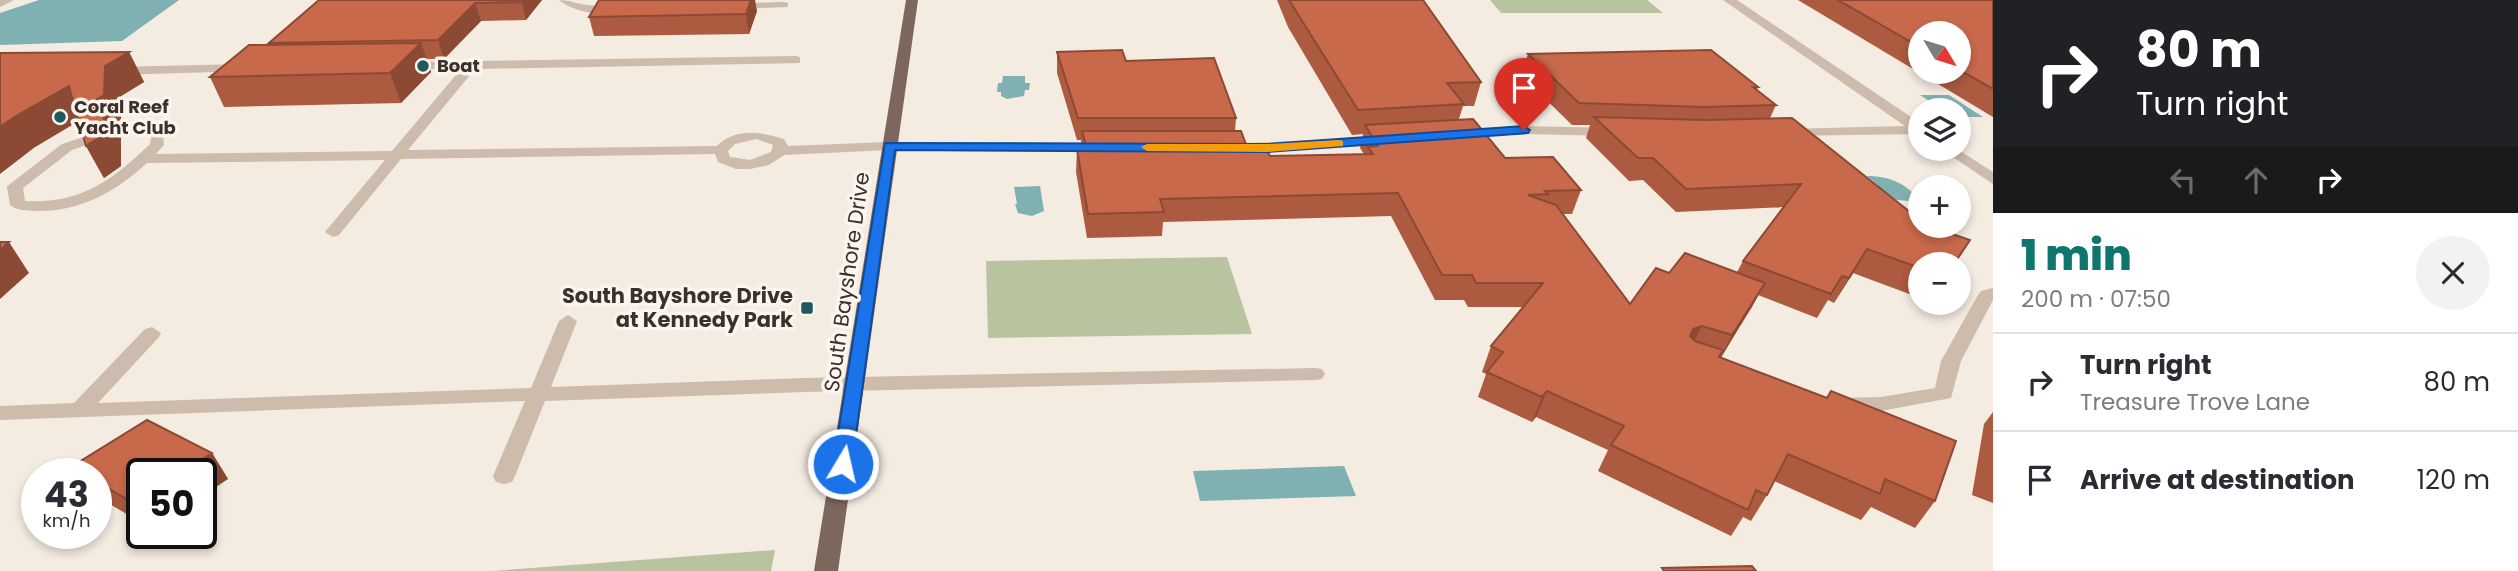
<!DOCTYPE html>
<html lang="en">
<head>
<meta charset="utf-8">
<style>
	body { margin:0; font-family:Poppins,sans-serif; background:#f2f2f3; color:#2b2b33; height:100vh; display:flex; flex-direction:column; font-size:26px; white-space:nowrap }
	* { box-sizing:border-box; margin:0 }
	p { font-size:23px; color:#7c7c81 }
	.icon { flex:none; width:38px; height:38px; fill:none; stroke:currentColor; stroke-width:2; stroke-linecap:round; stroke-linejoin:round }
	.map { position:relative; flex:1; overflow:hidden }
	.sheet { display:flex; flex-direction:column; background:#fff; width:525px }
	.sheet>* { flex:none }
	.guide { background:#202124; color:#fff; overflow:hidden }
	.needle { width:46px; rotate:128deg }
	.buttons { position:absolute; left:1908px; top:21px; display:grid; gap:14px }
	.buttons a { display:grid; place-items:center; width:63px; height:63px; border-radius:50%; background:#fff; box-shadow:0 4px 10px #0003; font-size:35px }
	.speed { position:absolute; left:21px; top:458px; display:flex; gap:14px; font-size:35px; font-weight:700; text-align:center }
	.speed>* { display:grid; place-content:center; width:91px; height:91px; border-radius:50%; background:#fff; box-shadow:0 4px 10px #0003; line-height:1 }
	.speed small { font-size:18px; font-weight:400 }
	.speed .limit { border:4px solid #111; border-radius:10px; background:#fff; color:#111 }
	.pin { position:absolute; display:grid; place-items:center; width:60px; height:60px; color:#fff; margin:-72px -30px; border-radius:50% 50% 50% 0; rotate:-45deg; box-shadow:0 0 7px #0007 }
	.pin .icon { rotate:45deg }
	.me { position:absolute; width:77px; margin:-38px; rotate:9deg; stroke-linejoin:round; filter:drop-shadow(0 0 5px #0008) }
	.turn { display:flex; align-items:center; gap:24px; height:147px; padding:0 28px; font-size:32px }
	.turn .icon { width:91px; height:91px; stroke-width:2.5 }
	.turn b { display:block; font-size:49px; line-height:60px }
	.lanes { display:flex; align-items:center; height:66px; padding:0 28px; background:#0003; justify-content:center; gap:35px; direction:ltr }
	.lanes .off { opacity:.35 }
	.round { display:grid; place-items:center; flex:none; width:74px; height:74px; border-radius:37px; background:#f2f2f3 }
	.summary { display:flex; align-items:center; justify-content:space-between; height:119px; padding:0 28px }
	h1 { font-size:42px; font-weight:800; line-height:52px; color:#0f766e }
	ul { padding:0; list-style:none }
	li { display:flex; align-items:center; gap:21px; height:98px; padding:0 28px; border-top:2px solid #e1e1e2 }
	li div { flex:1 }
	li b { display:block; font-size:26px }
	li em { font-style:normal }
	main { display:flex; flex:1; min-height:0 }
	.map>svg:first-child { display:block }
</style>
</head>
<body>
<main>
<div class="map">
<svg width="1993" height="571" viewBox="0 0 1993 571">
	<rect width="100%" height="100%" fill="#f4ebe1"/>
	<path fill="#b8c4a0" d="M1490,0H1647L1663,13H1501Z
		M1227,257L1252,334L988,338L986,261Z
		M775,550L771,571H492Z"/>
	<path fill="#7fb0b2" d="M39,0H179L122,41L0,45V13Z
		M1003,76H1025V83H1030L1029,90H1025L1024,96L1007,99L1001,96V92H997L998,83H1002Z
		M1920,95H1949L1983,117H1958V110H1943Z
		M1867,176C1891,176 1909,185 1920,202L1897,200L1875,186L1878,185Z
		M1040,186L1044,211L1032,216L1018,213L1015,204H1017L1014,187Z
		M1344,466L1356,496L1200,501L1193,471Z"/>
	<g fill="none" stroke-linecap="round" stroke-linejoin="round">
		<path fill="#cdbbac" fill-rule="evenodd" d="M0,0H14L0,7Z
			M559,0C570,0 577,4 587,5C599,7 611,1 621,8C605,19 574,12 559,0Z
			M1723,0H1737L1920,123V134L1782,136V130L1787,129L1905,126Z
			M784,2L788,3V7L734,9L728,6L734,3Z
			M796,56L800,57V63L475,69L408,150L717,146C736,127 761,132 784,139L788,146L889,142L1105,143L1112,147L1105,151L889,150L784,155L769,165L750,169H736L718,162L715,154L401,159L339,235L333,237L325,232L385,160L147,163C115,192 80,212 36,211C27,210 17,211 10,205L7,187L10,184L62,144L93,134L98,135L100,138L98,141L72,150L23,188L25,201C81,204 111,181 150,144L151,138L145,134L116,135L114,132C126,122 150,125 163,133L164,145L156,154L392,151L461,69H400L399,66L405,62ZM756,139L773,145L771,152L750,160L730,157L728,151L735,144Z
			M244,64L250,68L249,71L115,75L109,71L115,67Z
			M1524,126L1612,128L1619,132L1612,136L1524,134L1461,137L1454,133L1461,129Z
			M1385,137L1390,138L1392,141L1390,144L1224,152L1217,148L1224,144Z
			M1941,149H1957L1993,172V184Z
			M1993,288V300L1961,361L1951,398L1881,411L1838,408L1835,403L1838,398L1881,397L1935,388L1941,361L1978,295L1981,291Z
			M568,315L577,321L551,387L804,378L1315,368L1322,369L1325,374L1322,379L1315,380L804,392L545,401L515,476L512,482L504,484L496,482L493,476L525,401L0,420V406L74,403L145,329L152,327L161,333L159,337L98,403L531,388L559,321Z"/>
		<path fill="#7d675c" fill-rule="evenodd" d="M906,0H918L838,571H814Z"/>
	</g>
	<path fill="#ac5a40" fill-rule="evenodd" d="M319,0H542L526,20L481,21L444,59H427L431,72L401,103L224,107L210,77L269,45V43Z
		M1277,0H1289L1481,82L1474,106H1463L1459,119L1505,158L1581,190L1572,214H1562L1630,304L1669,273L1737,272L1743,261L1783,207L1676,212L1643,180L1629,181L1586,138L1590,125H1572L1521,75L1528,54L1758,87L1757,90L1776,105L1770,118L1920,264V298L1853,273L1834,303L1828,300L1817,318L1758,295L1721,358L1827,398L1831,391L1935,501L1915,528L1871,507L1861,520L1774,481L1767,495L1751,521L1743,517L1731,536L1598,471L1608,450L1536,417L1532,422L1478,397L1486,374L1482,372L1491,346L1523,307H1468L1464,300H1435L1391,216L1163,222L1162,236L1087,238L1076,172L1077,149H1081V140H1077L1057,73V52L1126,61L1236,118L1235,131L1249,152L1270,156L1364,154L1360,148L1363,134L1352,135L1288,27Z
		M1798,0H1993V117ZM1920,33H1958V72H1920Z
		M757,11L749,34L594,36L589,17Z
		M129,52L144,82L121,96V125L116,129L121,137V166L104,178L86,146L79,121L35,147L0,53Z
		M1993,412V503L1972,495L1984,424Z
		M212,453L228,479L142,474V523L96,496V474H77L71,467Z"/>
	<path fill="#8c4a34" d="M523,0H542L526,20L522,2Z
		M751,0H755L757,11L749,34L746,14Z
		M475,3L481,21L444,59L438,40Z
		M421,43L431,72L401,103L390,73Z
		M129,52L144,82L121,96V125L116,129L121,137V166L104,178L86,146L94,101L105,66Z
		M69,86L73,101L83,118L35,147L0,174V127L16,116Z
		M9,242L29,273L0,299V250Z
		M1867,249L1853,273L1834,303L1849,278Z
		M1765,283L1752,307L1719,360L1732,335Z
		M1702,326L1689,351L1681,354L1693,329Z
		M1547,391L1536,417L1532,422L1542,397Z
		M212,453L228,479L201,497V474H180Z
		M142,499V513L135,504Z"/>
	<path fill="#c8694b" stroke="#8c4a34" stroke-width="2" d="M319,0H523L522,2L475,3L438,40L269,43Z
		M599,0H751L746,14L589,17Z
		M1289,0H1423L1481,82L1447,83L1464,104L1358,110Z
		M1838,0H1993V89L1958,69V33H1920V47Z
		M421,43L390,73L210,77L249,45Z
		M1122,50L1126,61L1214,58L1236,118H1078L1057,52Z
		M1711,50L1758,87H1753L1776,105L1704,107L1579,103L1528,54Z
		M129,52L105,66L104,95L94,101L97,105L104,106L103,135L86,146L77,114L83,111L85,105L81,101H73L69,86L16,116L0,127V53Z
		M1594,117L1705,120L1792,118L1920,220V226H1929L1970,240L1954,264H1920V268L1867,249L1849,278L1842,276L1831,294L1743,261L1801,184L1686,189L1653,158H1638Z
		M1473,119L1505,158L1553,157L1581,190L1545,191L1548,194L1528,195L1556,205L1630,304L1656,268L1669,273L1685,253L1765,283L1732,335L1702,326L1693,329L1690,336L1695,341L1723,350L1719,357L1827,398L1831,391L1956,441L1935,501L1885,479L1880,494L1788,454L1767,495L1756,490L1748,510L1611,445L1624,426L1547,391L1542,397L1487,372L1503,352L1491,346L1543,283H1476L1472,275H1442L1398,193L1160,199L1164,212L1088,214L1077,149H1087L1082,131H1241L1249,152H1268L1270,156L1373,154L1368,147L1378,146L1365,125Z
		M0,242H9L0,250Z
		M147,420L212,453L180,474H142V499L135,504L96,481V474H85L71,467Z
		M1752,566L1756,571H1664L1662,568Z"/>
	<path fill="#1a73e8" stroke="#114b97" stroke-width="2" d="M1524,126L1530,130L1528,133L1268,152L895,150L852,464L850,469H836L833,464L885,143L1268,144Z"/>
	<path fill="#f59e0b" d="M1339,140L1343,141V146L1268,152L1147,151L1141,147L1147,144H1268Z"/>
	<g fill="#1f5a5e" stroke="#fbf5ee" stroke-width="2.5">
		<circle cx="423" cy="66" r="7"/>
		<circle cx="60" cy="117" r="7"/>
		<rect x="800" y="301" width="14" height="14" rx="3.5"/>
	</g>
	<g text-anchor="middle" stroke-width="7" stroke-linejoin="round" paint-order="stroke">
		<g font-size="18" font-weight="bold" fill="#3b302b" stroke="#fbf5ee" text-anchor="start">
			<text x="437" y="72">Boat</text>
			<text x="74" y="113">Coral Reef<tspan x="74" dy="21">Yacht Club</tspan></text>
		</g>
		<g font-size="21" fill="#3b302b" stroke="#fbf5ee">
			<text transform="translate(847 282) rotate(-82)" y="7">South Bayshore Drive</text>
		</g>
		<g font-size="21" font-weight="bold" fill="#3b302b" stroke="#fbf5ee" text-anchor="end">
			<text x="793" y="303">South Bayshore Drive<tspan x="793" dy="24">at Kennedy Park</tspan></text>
		</g>
	</g>
</svg>
<div class="buttons">
<a><svg class="needle" viewBox="-14 -14 28 28"><path d="M0-13l5 13h-10z" fill="#e53935"/><path d="M0 13l5-13h-10z" fill="#7c7c81"/></svg></a>
<a><svg class="icon" aria-label="layers" viewBox="0 0 24 24"><path d="M12 4l9 5-9 5-9-5zM3 14l9 5 9-5"/></svg></a>
<a>+</a>
<a>−</a>
</div>
<div class="speed"><div>43<small>km/h</small></div><div class="limit">50</div></div>
<div class="pin" style="left:1524px;top:130px;background:#d93025"><svg class="icon" aria-label="arrive" viewBox="0 0 24 24"><path d="M6 21V4h12l-3 4 3 4H6"/></svg></div>
<svg class="me" style="left:843px;top:464px" viewBox="-20 -20 40 40"><circle r="17" fill="#1a73e8" stroke="#fff" stroke-width="3"/><path d="M0-11L8 9 0 5-8 9z" fill="#fff"/></svg>
</div>
<section class="sheet">
<div class="guide">
<div class="turn"><svg class="icon" aria-label="right" viewBox="0 0 24 24"><path d="M7 20v-9h11M14 6l5 5-5 5"/></svg><div><b>80 m</b>Turn right</div></div>
<div class="lanes"><svg class="icon off" aria-label="left" viewBox="0 0 24 24"><path d="M17 20v-9H6M10 6l-5 5 5 5"/></svg><svg class="icon off" aria-label="ahead" viewBox="0 0 24 24"><path d="M12 20V5M6 11l6-6 6 6"/></svg><svg class="icon" aria-label="right" viewBox="0 0 24 24"><path d="M7 20v-9h11M14 6l5 5-5 5"/></svg></div>
</div>
<div class="summary"><div><h1>1 min</h1><p>200 m · 07:50</p></div><a class="round"><svg class="icon" aria-label="close" viewBox="0 0 24 24"><path d="M6 6l12 12M18 6L6 18"/></svg></a></div>
<ul>
<li><svg class="icon" aria-label="right" viewBox="0 0 24 24"><path d="M7 20v-9h11M14 6l5 5-5 5"/></svg><div><b>Turn right</b><p>Treasure Trove Lane</p></div><em>80 m</em></li>
<li><svg class="icon" aria-label="arrive" viewBox="0 0 24 24"><path d="M6 21V4h12l-3 4 3 4H6"/></svg><div><b>Arrive at destination</b></div><em>120 m</em></li>
</ul>
</section>
</main>
</body>
</html>
